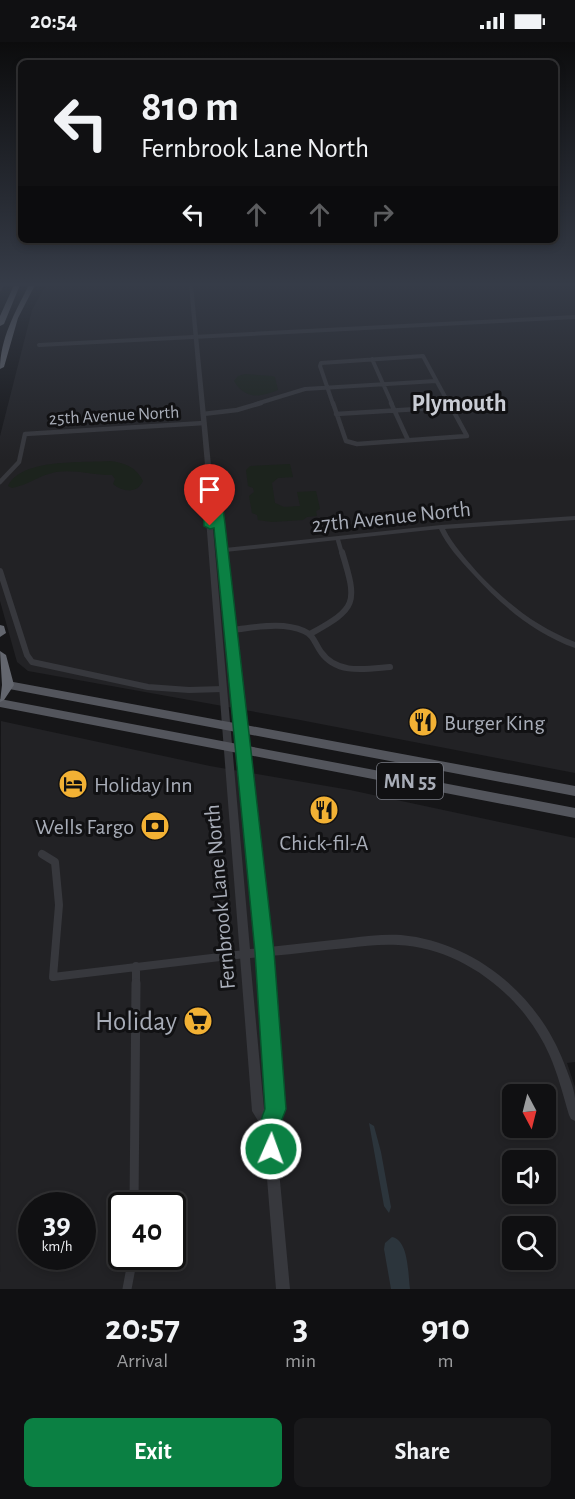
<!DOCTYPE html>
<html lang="en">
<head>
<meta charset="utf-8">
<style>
	body { margin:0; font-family:"Alegreya Sans",sans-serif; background:#19191b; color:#f1f3f6; height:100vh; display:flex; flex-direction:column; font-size:22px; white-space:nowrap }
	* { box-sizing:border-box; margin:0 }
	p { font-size:20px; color:#9c9d9f }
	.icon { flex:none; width:33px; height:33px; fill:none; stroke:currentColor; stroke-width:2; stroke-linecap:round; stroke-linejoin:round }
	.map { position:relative; height:1247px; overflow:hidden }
	.panel { display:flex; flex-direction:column; background:#101012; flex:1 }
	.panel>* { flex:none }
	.guide { position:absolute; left:18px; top:18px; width:540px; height:183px; border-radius:9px; box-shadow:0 3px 9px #0003,0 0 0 2px #303032; background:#101012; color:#f1f3f6; overflow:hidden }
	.needle { width:39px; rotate:173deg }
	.buttons { position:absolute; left:502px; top:1042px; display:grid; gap:12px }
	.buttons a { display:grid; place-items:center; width:54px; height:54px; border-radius:9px; background:#101012; box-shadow:0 3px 9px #0003,0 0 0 2px #303032; font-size:30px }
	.speed { position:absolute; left:18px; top:1150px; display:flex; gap:12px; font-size:30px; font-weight:700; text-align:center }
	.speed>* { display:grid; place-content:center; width:78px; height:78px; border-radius:50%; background:#101012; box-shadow:0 3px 9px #0003,0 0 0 2px #303032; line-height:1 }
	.speed small { font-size:15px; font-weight:400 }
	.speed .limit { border:3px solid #111; border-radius:9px; background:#fff; color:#111 }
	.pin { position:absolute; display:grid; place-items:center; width:51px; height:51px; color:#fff; margin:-62px -26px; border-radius:50% 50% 50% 0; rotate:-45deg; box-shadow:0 0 6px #0007 }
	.pin .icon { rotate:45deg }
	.me { position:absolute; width:66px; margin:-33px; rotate:2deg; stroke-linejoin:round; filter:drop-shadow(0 0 4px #0008) }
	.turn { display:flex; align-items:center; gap:21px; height:126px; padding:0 24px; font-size:27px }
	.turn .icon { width:78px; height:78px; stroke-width:2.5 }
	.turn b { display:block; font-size:42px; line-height:51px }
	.lanes { display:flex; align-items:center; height:57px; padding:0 24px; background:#0003; justify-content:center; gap:30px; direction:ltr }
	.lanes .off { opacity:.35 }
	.eta { display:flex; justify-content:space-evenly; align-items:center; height:102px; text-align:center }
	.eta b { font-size:36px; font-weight:700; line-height:42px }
	.button { display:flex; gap:12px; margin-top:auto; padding:12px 24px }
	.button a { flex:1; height:69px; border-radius:9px; background:#0b8043; color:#fff; font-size:24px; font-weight:700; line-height:69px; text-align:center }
	.button a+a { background:#19191b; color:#f1f3f6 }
	.status { display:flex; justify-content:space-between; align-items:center; height:42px; padding:0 30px; background:#101012; direction:ltr }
	.status svg { height:16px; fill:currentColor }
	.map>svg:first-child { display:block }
</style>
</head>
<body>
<div class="status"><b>20:54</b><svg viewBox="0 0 49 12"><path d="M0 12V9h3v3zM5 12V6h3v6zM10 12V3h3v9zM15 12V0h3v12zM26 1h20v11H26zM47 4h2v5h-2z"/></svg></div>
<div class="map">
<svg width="575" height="1247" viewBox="0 0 575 1247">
	<rect width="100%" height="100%" fill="#161618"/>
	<path fill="#222225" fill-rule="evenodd" d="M46,243H575V731L300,678L28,629L17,620L0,559V394L32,268Z
		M1,679L210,724L350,748L575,796V1020L567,1021L575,1045V1247H0ZM513,1053H546V1086H513ZM513,1119H546V1152H513ZM32,1164H82V1215H32ZM122,1164H172V1215H122ZM513,1185H546V1218H513Z"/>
	<path fill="#1c231d" d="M245,332L272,334L275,335L278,348C261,355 245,358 234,339L238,334Z
		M110,419C125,421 136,425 143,439C137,452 123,450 113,442L115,437L112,433C93,433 75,427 56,430C40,433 28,443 12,446L8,444C21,416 83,421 110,419Z
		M290,422L293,435L278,436L272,441L275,461L284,465L300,464L297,450L316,449L320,467L316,469L317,474L307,475L303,478L272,480L258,478L257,473L252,471L249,454L254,450L253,446L248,444L246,428L250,424Z"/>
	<path fill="#2c353c" d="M369,1081L374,1084L381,1110L391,1165L389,1171L384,1164Z
		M392,1195C409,1198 408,1233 410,1247H391L384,1207L385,1201Z"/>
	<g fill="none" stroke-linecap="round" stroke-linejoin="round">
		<path stroke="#37383d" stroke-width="4" d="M0,247L2,243
			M39,303L575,275
			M372,317L392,362
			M256,362L305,347L436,339
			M333,362L320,324L321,321L423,314L449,362"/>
		<path stroke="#37383d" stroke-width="4.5" d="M333,361L346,399L357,402L467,394L449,361
			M391,361L408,398
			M203,372L237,368L261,361
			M336,372L451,365
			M0,440L19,420L25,392L204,381
			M338,498L342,512"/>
		<path stroke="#37383d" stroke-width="6" d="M0,529L27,613L32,620L148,645L189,648L223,647
			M230,588C254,586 281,579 304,589C314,593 315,602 321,610C337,633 366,627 390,625
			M310,592C357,566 358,562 342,510"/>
		<path stroke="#37383d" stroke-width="8" d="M42,812L55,820L59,863L53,935L245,912
			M136,943V924"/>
		<path stroke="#37383d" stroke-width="9" d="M134,1164L136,941
			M127,1247L133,1215"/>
		<path fill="#37383d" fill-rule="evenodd" d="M189,243H193L211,423L214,441L217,444L225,506L441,483L575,474V478L445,487C453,503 466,517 478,531C508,562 535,584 575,600V606C534,591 502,564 473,532C460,518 447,504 439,487L225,510L269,905C297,902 324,899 351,896C367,894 384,892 401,893C475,900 538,953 564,1021C568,1032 574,1045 575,1056C575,1063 575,1071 575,1079L571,1077L569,1073C563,1053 558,1032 549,1012C523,954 463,906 398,903C381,902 364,904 347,906C322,908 296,912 270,914L282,1067L275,1085L290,1247H276L263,1087L252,1069L205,464L204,445L208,441L205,423ZM211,444L218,507L216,509L219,511L260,906L250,907L211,464L210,445ZM260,915L270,1067L268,1073L264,1067L250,916Z"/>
		<path fill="#53555c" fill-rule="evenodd" d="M8,639L575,744V754L4,646L3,643L4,640Z
			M0,657L575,766V776L0,665Z"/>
		<path fill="#63666e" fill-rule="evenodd" d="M14,243H20L4,282L0,284V274Z
			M29,243H35L18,276L4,325L0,327C0,297 15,270 29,243Z
			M0,583L4,584L6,591L0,595Z
			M0,609L6,613L14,643L4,658L0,660L2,643Z"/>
	</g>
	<linearGradient id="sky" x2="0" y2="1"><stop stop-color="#0c0c0d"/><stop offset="0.58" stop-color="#363c48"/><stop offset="1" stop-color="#363c48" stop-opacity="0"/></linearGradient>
	<rect width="575" height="418" fill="url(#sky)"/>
	<path fill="#0b8043" stroke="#07532c" stroke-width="1.5" d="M210,437L220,444L225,482L274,910L286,1067L279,1085L281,1107L278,1115L271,1118L263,1115C256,1098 258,1084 265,1067L255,910L214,486L210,487L204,484L202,445L207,438Z"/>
	<defs>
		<g id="restaurant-disc" transform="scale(1.5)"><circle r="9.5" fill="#f2b134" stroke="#111113"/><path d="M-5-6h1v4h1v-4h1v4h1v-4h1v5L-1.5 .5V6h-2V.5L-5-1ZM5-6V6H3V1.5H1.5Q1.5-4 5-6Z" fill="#111"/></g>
		<g id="hotel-disc" transform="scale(1.5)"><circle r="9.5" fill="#f2b134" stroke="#111113"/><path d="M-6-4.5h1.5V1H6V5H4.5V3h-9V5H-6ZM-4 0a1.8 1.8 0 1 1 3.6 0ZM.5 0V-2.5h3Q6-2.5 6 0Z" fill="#111"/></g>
		<g id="bank-disc" transform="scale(1.5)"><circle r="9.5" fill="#f2b134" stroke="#111113"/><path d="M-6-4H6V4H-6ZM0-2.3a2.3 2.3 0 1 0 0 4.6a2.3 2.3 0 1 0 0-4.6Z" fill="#111"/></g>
		<g id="supermarket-disc" transform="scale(1.5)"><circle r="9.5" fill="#f2b134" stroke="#111113"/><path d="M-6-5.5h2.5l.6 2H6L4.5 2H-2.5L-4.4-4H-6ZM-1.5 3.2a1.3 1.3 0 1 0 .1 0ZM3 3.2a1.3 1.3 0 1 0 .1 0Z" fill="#111"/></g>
	</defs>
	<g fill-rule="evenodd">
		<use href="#restaurant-disc" x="423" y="680"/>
		<use href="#hotel-disc" x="73" y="742"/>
		<use href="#restaurant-disc" x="324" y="768"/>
		<use href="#bank-disc" x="155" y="784"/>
		<use href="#supermarket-disc" x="198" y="979"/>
	</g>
	<g text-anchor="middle" stroke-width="6" stroke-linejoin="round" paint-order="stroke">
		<g font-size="18" fill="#a8adb8" stroke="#111113">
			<text transform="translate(114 373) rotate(-3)" y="6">25th Avenue North</text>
		</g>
		<rect fill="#111113" stroke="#7b7e86" stroke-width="1.5" x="377" y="721" width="66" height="36" rx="4.5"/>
		<g font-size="21" font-weight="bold" fill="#a8adb8">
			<text x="410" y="746">MN 55</text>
		</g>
		<g font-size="22" fill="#a8adb8" stroke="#111113">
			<text transform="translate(391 474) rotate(-6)" y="8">27th Avenue North</text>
			<text transform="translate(219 855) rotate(-95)" y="8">Fernbrook Lane North</text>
		</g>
		<g font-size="22" fill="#a8adb8" stroke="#111113" text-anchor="start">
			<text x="444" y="688">Burger King</text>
			<text x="94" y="750">Holiday Inn</text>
			<text x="134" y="792" text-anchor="end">Wells Fargo</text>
			<text x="324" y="808" text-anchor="middle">Chick-fil-A</text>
		</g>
		<g font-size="24" font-weight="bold" fill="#c9ccd4" stroke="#111113">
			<text x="459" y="369">Plymouth</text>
		</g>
		<g font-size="27" fill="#a8adb8" stroke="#111113" text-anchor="end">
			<text x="177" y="988">Holiday</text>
		</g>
	</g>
</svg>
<div class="buttons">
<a><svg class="needle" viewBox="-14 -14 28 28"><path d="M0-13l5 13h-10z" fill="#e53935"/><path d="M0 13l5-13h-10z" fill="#9c9d9f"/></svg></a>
<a><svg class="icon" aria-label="sound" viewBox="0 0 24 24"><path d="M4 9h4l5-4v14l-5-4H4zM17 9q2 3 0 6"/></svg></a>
<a><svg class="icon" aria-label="search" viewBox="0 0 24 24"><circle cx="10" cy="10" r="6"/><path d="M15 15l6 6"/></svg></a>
</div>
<div class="speed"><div>39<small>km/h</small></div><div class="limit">40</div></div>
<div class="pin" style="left:210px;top:484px;background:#d93025"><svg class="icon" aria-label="arrive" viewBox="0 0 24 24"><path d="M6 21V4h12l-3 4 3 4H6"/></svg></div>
<svg class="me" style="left:271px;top:1107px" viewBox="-20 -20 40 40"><circle r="17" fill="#0b8043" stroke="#fff" stroke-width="3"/><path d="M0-11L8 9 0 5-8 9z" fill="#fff"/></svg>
<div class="guide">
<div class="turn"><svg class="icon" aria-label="left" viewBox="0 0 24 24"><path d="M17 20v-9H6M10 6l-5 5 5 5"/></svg><div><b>810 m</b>Fernbrook Lane North</div></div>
<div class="lanes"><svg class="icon" aria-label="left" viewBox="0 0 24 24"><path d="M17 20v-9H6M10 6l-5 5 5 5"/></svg><svg class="icon off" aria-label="ahead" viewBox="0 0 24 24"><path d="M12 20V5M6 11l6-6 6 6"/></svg><svg class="icon off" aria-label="ahead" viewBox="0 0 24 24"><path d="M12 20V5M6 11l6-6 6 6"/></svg><svg class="icon off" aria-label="right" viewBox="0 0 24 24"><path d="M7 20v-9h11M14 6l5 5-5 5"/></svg></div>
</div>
</div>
<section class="panel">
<div class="eta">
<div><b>20:57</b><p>Arrival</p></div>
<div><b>3</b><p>min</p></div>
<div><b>910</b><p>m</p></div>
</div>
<div class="button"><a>Exit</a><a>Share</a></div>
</section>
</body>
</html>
